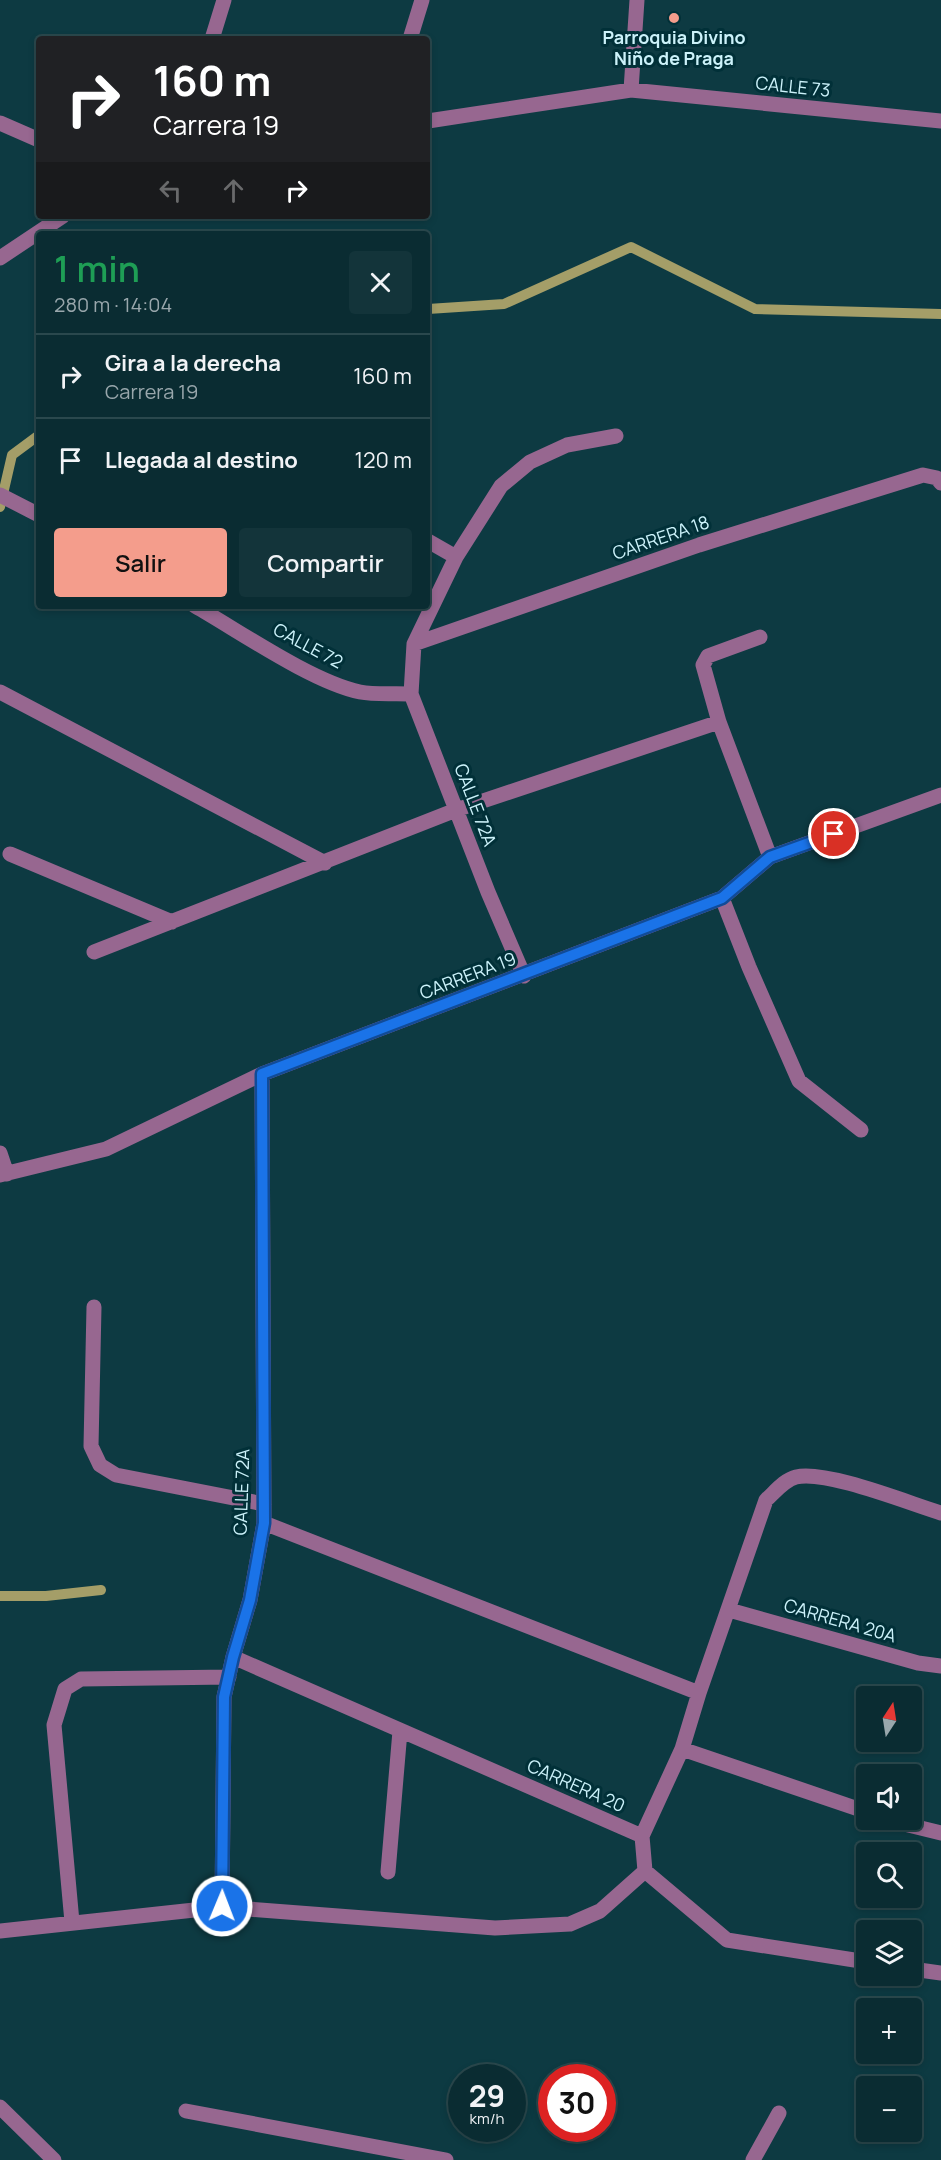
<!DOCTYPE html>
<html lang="es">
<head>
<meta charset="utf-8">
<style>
	body { margin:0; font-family:Manrope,sans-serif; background:#13343a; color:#f1f3f6; height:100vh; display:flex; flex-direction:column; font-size:22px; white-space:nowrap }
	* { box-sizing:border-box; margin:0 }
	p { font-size:20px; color:#99a7ac }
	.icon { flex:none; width:33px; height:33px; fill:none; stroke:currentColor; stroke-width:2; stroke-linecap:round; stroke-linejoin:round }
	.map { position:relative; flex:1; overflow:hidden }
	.side { position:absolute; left:36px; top:231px; width:394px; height:378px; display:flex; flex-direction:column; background:#0a2c32; border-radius:6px; box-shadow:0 3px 9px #0003,0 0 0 2px #2a484d }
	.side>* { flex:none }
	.top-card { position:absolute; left:36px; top:36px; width:394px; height:183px; border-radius:6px; box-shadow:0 3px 9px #0003,0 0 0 2px #2a484d; background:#202124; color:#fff; overflow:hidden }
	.needle { width:39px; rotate:12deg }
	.buttons { position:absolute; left:856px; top:1686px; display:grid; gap:12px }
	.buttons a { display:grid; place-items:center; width:66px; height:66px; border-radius:6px; background:#0a2c32; box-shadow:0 3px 9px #0003,0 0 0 2px #2a484d; font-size:30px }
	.speed { position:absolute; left:448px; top:2064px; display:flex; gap:12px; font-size:30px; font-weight:700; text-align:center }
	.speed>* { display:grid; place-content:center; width:78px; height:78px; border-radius:50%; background:#0a2c32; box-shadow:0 3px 9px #0003,0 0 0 2px #2a484d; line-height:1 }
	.speed small { font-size:15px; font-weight:400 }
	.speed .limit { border:9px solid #d22; background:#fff; color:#111 }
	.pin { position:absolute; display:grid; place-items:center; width:51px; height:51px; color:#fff; margin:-26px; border:3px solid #fff; border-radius:50%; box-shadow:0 2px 6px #0007 }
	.me { position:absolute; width:66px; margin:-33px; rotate:1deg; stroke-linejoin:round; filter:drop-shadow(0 0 4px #0008) }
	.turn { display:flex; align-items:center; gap:21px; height:126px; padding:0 18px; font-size:27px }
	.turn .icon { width:78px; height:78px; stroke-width:2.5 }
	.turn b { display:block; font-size:42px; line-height:51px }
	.lanes { display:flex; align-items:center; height:57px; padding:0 18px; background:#0003; justify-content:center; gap:30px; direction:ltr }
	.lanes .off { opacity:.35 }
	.round { display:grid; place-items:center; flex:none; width:63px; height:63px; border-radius:6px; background:#13343a }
	.headline { display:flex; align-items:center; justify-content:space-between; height:102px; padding:0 18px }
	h1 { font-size:36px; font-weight:600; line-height:45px; color:#1e9e55 }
	.primary-button { display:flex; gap:12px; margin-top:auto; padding:12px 18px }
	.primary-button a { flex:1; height:69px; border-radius:6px; background:#f49d8c; color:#111; font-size:24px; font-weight:600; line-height:69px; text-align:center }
	.primary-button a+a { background:#13343a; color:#f1f3f6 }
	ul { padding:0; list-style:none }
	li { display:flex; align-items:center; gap:18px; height:84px; padding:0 18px; border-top:2px solid #2a484d }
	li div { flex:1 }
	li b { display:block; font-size:22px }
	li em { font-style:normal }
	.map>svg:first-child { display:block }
</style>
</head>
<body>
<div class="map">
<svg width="941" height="2160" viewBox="0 0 941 2160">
	<rect width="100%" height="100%" fill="#0d3a42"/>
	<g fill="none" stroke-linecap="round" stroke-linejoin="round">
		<path stroke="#a49e68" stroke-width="10" d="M428,309L504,304L631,247L755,309L941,314
			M0,507L12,455L39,435
			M0,1596H46L101,1590"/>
		<path stroke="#976790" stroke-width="15" d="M212,39L224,0
			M410,39L422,0
			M631,90L637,0
			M428,121L631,90L941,121
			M0,123L39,140
			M0,258L63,216
			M0,495L39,515
			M428,541L456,557
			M195,606C239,631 312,682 360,692C376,695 394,693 411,694
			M760,637L708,656L703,665L719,722L770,857
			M414,644L699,545L923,475L937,478L941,483
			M0,692L325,863
			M10,854L172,922
			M722,898L749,967L799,1081L861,1130
			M94,952L456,810L719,722
			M524,976L488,892L411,694L414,644L456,557L501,486L530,462L567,445L616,436
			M0,1153L7,1174
			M0,1175L106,1149L262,1074L722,898L770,857L941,795
			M94,1307L91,1446L100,1465L116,1475L264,1504
			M264,1523L699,1693L682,1749L642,1836
			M729,1610L918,1663L941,1666
			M233,1657L642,1836L645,1871L727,1940L867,1962
			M699,1693L766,1500C775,1492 784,1480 796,1477C827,1470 908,1503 941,1513
			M682,1749L867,1812
			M888,1820L941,1833
			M388,1872L400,1731
			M222,1907L224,1697L233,1657L250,1600L264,1523L262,1074
			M72,1922L54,1725L65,1689L81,1679L229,1677
			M0,1931L222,1907L495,1928L570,1924L600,1911L645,1871
			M912,1969L941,1973
			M0,2107L54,2160
			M186,2111L446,2160
			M753,2160L779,2113"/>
	</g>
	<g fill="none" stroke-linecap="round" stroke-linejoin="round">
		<g stroke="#114b97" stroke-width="15">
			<path id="route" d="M222,1906L224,1697L233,1657L250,1600L264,1523L262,1074L722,898L770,857L834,834"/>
		</g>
		<use href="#route" stroke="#1a73e8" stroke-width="10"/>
	</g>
	<circle fill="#f49d8c" stroke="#013038" stroke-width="2" cx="674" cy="18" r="6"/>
	<g text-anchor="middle" stroke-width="6" stroke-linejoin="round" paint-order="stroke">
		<g font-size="18" font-weight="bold" fill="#ccf2fa" stroke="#013038">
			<text x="674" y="44">Parroquia Divino<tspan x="674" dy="21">Niño de Praga</tspan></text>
		</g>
		<g font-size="18" fill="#ccf2fa" stroke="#013038">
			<text transform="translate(793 87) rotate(6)" y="6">CALLE 73</text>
			<text transform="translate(661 538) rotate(-19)" y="6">CARRERA 18</text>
			<text transform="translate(308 646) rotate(28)" y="6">CALLE 72</text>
			<text transform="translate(475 805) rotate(69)" y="6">CALLE 72A</text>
			<text transform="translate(468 976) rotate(-21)" y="6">CARRERA 19</text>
			<text transform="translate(242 1492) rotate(-88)" y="6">CALLE 72A</text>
			<text transform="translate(840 1621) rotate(16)" y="6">CARRERA 20A</text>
			<text transform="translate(576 1786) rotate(24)" y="6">CARRERA 20</text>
		</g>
	</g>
</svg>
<div class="buttons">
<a><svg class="needle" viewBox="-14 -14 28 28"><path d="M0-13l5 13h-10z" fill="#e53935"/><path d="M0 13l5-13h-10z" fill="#99a7ac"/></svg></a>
<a><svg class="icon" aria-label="sound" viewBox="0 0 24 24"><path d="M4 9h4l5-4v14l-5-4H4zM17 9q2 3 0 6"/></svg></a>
<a><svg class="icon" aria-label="search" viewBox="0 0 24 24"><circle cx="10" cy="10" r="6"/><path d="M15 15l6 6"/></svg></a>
<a><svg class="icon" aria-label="layers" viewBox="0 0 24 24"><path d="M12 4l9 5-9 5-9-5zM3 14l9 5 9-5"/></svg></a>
<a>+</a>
<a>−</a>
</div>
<div class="speed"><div>29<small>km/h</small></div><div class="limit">30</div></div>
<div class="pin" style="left:834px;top:834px;background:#d93025"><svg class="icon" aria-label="arrive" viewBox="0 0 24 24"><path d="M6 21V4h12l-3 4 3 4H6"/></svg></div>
<svg class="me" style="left:222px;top:1906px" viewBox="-20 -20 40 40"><circle r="17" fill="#1a73e8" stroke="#fff" stroke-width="3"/><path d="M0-11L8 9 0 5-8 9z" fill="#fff"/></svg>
<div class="top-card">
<div class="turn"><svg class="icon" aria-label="right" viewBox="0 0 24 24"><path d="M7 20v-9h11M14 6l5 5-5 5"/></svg><div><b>160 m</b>Carrera 19</div></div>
<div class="lanes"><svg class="icon off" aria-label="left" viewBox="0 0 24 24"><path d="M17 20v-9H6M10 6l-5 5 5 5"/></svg><svg class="icon off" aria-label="ahead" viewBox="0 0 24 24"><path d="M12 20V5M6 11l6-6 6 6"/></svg><svg class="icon" aria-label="right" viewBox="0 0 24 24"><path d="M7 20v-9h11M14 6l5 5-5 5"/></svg></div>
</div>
<section class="side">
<div class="headline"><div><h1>1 min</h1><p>280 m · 14:04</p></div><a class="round"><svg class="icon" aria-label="close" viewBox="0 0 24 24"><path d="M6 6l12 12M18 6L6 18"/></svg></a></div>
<ul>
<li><svg class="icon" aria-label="right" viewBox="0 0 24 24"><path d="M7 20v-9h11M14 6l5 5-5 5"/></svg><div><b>Gira a la derecha</b><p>Carrera 19</p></div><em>160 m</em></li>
<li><svg class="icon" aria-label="arrive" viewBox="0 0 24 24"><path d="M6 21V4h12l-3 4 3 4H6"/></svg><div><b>Llegada al destino</b></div><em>120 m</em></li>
</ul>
<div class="primary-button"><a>Salir</a><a>Compartir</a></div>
</section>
</div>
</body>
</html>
